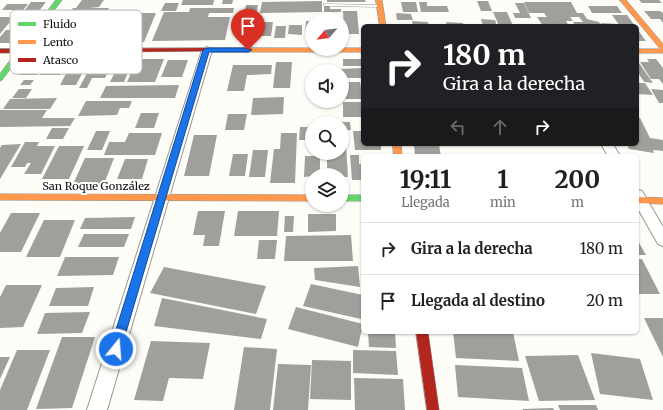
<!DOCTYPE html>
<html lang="es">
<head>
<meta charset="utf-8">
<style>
	body { margin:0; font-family:Merriweather,serif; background:#f2f2f2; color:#202124; height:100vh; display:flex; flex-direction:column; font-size:15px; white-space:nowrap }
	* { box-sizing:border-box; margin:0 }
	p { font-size:13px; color:#757577 }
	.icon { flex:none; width:22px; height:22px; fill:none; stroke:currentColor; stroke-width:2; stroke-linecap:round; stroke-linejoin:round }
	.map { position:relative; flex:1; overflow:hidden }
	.drawer { position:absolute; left:361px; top:154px; width:278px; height:180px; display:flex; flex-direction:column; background:#fff; border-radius:6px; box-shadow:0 1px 3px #0004 }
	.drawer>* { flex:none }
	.hud { position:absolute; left:361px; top:24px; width:278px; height:122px; border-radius:6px; box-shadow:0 1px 3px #0004; background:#202124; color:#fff; overflow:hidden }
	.needle { width:26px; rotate:241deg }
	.fabs { position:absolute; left:305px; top:12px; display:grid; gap:8px }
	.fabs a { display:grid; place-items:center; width:44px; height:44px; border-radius:50%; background:#fff; box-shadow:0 1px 3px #0004; font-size:20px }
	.pin { position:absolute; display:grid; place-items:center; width:34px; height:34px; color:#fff; margin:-41px -17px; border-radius:50% 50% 50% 0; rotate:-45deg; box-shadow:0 0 4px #0007 }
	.pin .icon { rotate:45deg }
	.me { position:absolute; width:44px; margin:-22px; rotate:17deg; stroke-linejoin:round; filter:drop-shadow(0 0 3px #0008) }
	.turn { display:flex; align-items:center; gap:14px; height:84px; padding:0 16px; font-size:18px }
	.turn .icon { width:52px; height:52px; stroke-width:2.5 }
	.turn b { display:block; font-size:28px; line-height:34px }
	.lanes { display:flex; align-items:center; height:38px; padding:0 16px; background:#0003; justify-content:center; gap:20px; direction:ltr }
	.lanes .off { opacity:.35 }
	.eta { display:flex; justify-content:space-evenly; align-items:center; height:68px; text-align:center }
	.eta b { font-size:24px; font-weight:700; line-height:28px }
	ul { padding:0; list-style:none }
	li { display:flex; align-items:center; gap:12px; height:52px; padding:0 16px; border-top:1px solid #e0e0e0 }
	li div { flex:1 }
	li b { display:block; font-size:15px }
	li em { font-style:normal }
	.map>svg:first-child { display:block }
</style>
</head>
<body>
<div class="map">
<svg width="663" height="410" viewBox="0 0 663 410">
	<rect width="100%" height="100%" fill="#fdfcf7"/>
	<path fill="#a19f9c" d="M82,0H104L99,7L89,8H109L105,15L68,16L73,8H76Z
		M183,0H214L213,5H181Z
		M223,0H233L232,4H222Z
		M327,0H365L366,2H327Z
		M639,0H659L662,3H642Z
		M322,1V12L260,13L262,2Z
		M477,1H488L492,11H481Z
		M31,2H46L39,11H24Z
		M401,2H416L418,12H403Z
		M419,2H427V6H447L449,12H421Z
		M524,2H571L577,13H583L587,19L599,22L602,26H575L573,22H583L579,17H570L573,21H566L569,26H543L537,17H547L544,13H529Z
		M165,3H179L176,11H161Z
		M515,3H524L531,18H515L513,13H520Z
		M7,4H28L23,10H2Z
		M246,5H258L251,41H239Z
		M324,6H330V9H341V12H324Z
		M588,6H617L622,13H592Z
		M190,8H234L233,13H209L208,17H230L225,40L152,41L164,12H189Z
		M343,11H357L359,34H344Z
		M644,11H660L663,13V23L660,19H651Z
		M493,12H507L513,26H499Z
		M141,13H156L144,42H127Z
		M396,13L411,14L413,20H397Z
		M612,15H627L635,26H620Z
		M0,17H14L0,34Z
		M481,19L495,20L497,26H483Z
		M15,21H30L24,29H9Z
		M306,21H312V33H305Z
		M412,21L428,22L429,26H413Z
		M260,22H273L271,36H257Z
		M446,22L463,23L464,26H447Z
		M601,23L617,24L619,26H603Z
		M289,25H302V35L288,34Z
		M276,26H286L285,38H274Z
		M637,29L646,41H637Z
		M6,30H23L13,43H0V37Z
		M137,59H164L155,82H127Z
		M343,59H363V66H343Z
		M647,59H656L663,68V84L659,79H651L640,62H649Z
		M57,60H69L60,75H40L45,67H53Z
		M121,60H133L124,82H110Z
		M168,60H188L182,77H161Z
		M29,62H45L37,75H19Z
		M93,62H113L105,78H92L87,88H79Z
		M276,62H292L290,88H273Z
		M637,63H639L653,83L644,82L639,74H637Z
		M233,65H272L271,74L247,75L244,91H227Z
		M70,66H86L76,85H60Z
		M363,68V78H342V71H339V69Z
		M24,80H34L30,85H20Z
		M345,82H360L363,99H345Z
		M637,83H645L653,95L637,94Z
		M179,85L175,98H100L106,86Z
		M19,89H32L26,98H12Z
		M651,89L663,90V103H659Z
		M284,97L283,114L251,115L253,98Z
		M57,98L50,109H3L10,99Z
		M86,101H132L129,108H120L117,115L78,116Z
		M343,102H363V117H343Z
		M0,110H47L42,118H75L70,126L0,127Z
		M141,113H159L154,128H135Z
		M228,114H247L244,130H225Z
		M637,117L640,118L650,138L663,140V151L653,150L654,153L629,149L627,144H637Z
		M342,122H350L351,130L342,131Z
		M300,127H312V140H299Z
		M52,128H69L63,139H46Z
		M96,131H110L102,150H87Z
		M353,131H363V144H381V150H355Z
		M129,133H162L155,155H104L109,142H125Z
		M281,133H297L295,183H270L274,149H280Z
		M194,135H217L209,176H184Z
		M25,142H39L37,146H55L41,174H24L31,163H27L25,167H11Z
		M21,144L0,179V148L2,145Z
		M342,145H346L348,177H342V175H327V153H342Z
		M414,145H439L441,156H415Z
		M59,146H84L69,179H42Z
		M253,150H268L265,177H249Z
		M233,154H248L245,176H229Z
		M350,155H359V164H363V180H352Z
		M305,156H320V175L304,177Z
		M85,158H114L104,184H73Z
		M125,159H148L142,179H117Z
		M198,211H225L219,246H203L205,235H193Z
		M238,211H279L277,236H234Z
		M11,213H40L21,252H0V233Z
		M308,214H336V231L308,232Z
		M285,216H294L293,232H284Z
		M135,217L131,229H80L85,218Z
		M44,220H75L60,257H26Z
		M84,234H129L124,247H78Z
		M351,235L353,261H284L286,236Z
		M637,239L646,255H637Z
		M259,240H277L275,259H257Z
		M65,257H119L113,275L57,276Z
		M637,259H642L660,294H637Z
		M358,266L360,287L315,280L314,268Z
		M164,267L266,286L256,314L150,293Z
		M311,284L363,295V312L361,319L303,306Z
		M6,285H42L23,327L0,328V297Z
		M94,287L88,306H49L56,288Z
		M162,298L267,319L261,339L154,326Z
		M296,307L363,324L358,347L288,329Z
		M90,312L82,333L37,334L45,313Z
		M644,318H663V357Z
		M368,332H395L396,348L369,347Z
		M453,332H513L519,361L456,358Z
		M62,337H95L72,408L36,409Z
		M151,341L210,343L203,379L169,378L163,401L134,400Z
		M244,347L277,349L270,410H234Z
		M17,350H50L27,410H0V390Z
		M353,350L396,351L398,375L353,373Z
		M591,353L640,359L653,400L600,394Z
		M578,355L595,400L539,401L525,356Z
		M0,357H10L0,379Z
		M312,360L351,361V400L310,399Z
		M278,364L311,365L308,410H273Z
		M455,365L522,368L529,401L458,397Z
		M354,378L403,379L405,410H355Z
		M558,405H596L598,410H560Z
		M553,408L554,410H523V409Z"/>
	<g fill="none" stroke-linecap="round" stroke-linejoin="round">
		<g stroke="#979795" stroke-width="1">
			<path id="lane" d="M324,4L380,5L382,6L380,7L326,6L324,5Z"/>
		</g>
		<g stroke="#979795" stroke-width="2">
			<path id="street" d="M207,47L212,50L107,410H87L202,50Z
				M601,144H613L620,156H608Z
				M637,190L642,191L663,227V246L658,244L637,207Z"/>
		</g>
		<g stroke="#8e8d8b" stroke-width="1">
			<path id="fast" d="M56,0H62L2,80L0,81V74Z
				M342,195H363V201H342Z"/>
		</g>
		<g stroke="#8e8d8b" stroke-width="1">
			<path id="slow" d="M376,0H382L386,26H380Z
				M620,0H626L663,44V53H637V49H660Z
				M312,48H363V52H212L209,50L212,48Z
				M393,144H401L402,156H394Z
				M0,194L312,195V201L0,200Z
				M637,197L663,198V204L637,203Z"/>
		</g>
		<g stroke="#8e8d8b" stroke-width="1">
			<path id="jam" d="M212,48L214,49V51L0,53V49Z
				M416,332H428L439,410H427Z"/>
		</g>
		<use href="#lane" fill="#fffffe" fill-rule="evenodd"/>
		<use href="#street" fill="#fffffe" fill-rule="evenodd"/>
		<use href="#fast" fill="#63d668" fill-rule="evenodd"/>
		<use href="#slow" fill="#ff974d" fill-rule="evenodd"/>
		<use href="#jam" fill="#b3261e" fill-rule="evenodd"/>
	</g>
	<path fill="#1a73e8" stroke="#114b97" d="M207,48H248L252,50L248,52H209L121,349L120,353L116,355L112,353L110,349L203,50Z"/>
	<g text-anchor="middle" stroke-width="4" stroke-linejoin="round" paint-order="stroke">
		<g font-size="11" fill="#111" stroke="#fff">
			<text x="96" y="190">San Roque González</text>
		</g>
	</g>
	<rect x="10" y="10" width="132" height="64" rx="6" fill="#fff" stroke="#b8b8b8" stroke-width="1"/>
	<rect x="18" y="22" width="18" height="4" fill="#63d668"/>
	<rect x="18" y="40" width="18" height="4" fill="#ff974d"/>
	<rect x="18" y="58" width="18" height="4" fill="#b3261e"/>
	<g font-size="11" fill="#111">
		<text x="43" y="28">Fluido</text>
		<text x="43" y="46">Lento</text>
		<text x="43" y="64">Atasco</text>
	</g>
</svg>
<div class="fabs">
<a><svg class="needle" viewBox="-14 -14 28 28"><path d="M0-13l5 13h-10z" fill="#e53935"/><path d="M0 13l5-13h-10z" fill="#757577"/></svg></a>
<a><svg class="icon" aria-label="sound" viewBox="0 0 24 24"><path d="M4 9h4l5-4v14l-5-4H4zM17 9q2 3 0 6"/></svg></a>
<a><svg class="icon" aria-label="search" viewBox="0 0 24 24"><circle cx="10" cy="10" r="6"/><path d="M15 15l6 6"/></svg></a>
<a><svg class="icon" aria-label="layers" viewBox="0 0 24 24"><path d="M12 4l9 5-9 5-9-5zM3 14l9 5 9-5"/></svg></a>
</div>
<div class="pin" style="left:248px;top:50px;background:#d93025"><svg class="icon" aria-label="arrive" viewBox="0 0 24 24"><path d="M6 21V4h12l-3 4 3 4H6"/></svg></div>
<svg class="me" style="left:116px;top:349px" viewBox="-20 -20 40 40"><circle r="17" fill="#1a73e8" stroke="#fff" stroke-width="3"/><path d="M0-11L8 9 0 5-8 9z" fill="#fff"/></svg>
<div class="hud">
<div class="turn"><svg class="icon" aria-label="right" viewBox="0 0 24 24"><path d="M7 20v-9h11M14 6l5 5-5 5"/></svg><div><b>180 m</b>Gira a la derecha</div></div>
<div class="lanes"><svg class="icon off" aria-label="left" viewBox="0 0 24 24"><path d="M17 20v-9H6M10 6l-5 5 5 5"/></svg><svg class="icon off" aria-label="ahead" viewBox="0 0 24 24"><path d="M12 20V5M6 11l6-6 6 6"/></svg><svg class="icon" aria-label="right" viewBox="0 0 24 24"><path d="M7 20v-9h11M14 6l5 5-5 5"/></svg></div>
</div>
<section class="drawer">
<div class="eta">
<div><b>19:11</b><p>Llegada</p></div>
<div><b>1</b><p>min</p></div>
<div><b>200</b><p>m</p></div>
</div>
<ul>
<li><svg class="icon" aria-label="right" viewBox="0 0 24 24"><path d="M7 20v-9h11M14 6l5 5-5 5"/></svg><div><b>Gira a la derecha</b></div><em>180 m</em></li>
<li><svg class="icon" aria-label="arrive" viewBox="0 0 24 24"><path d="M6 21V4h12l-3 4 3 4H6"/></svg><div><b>Llegada al destino</b></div><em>20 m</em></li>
</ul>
</section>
</div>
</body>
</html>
